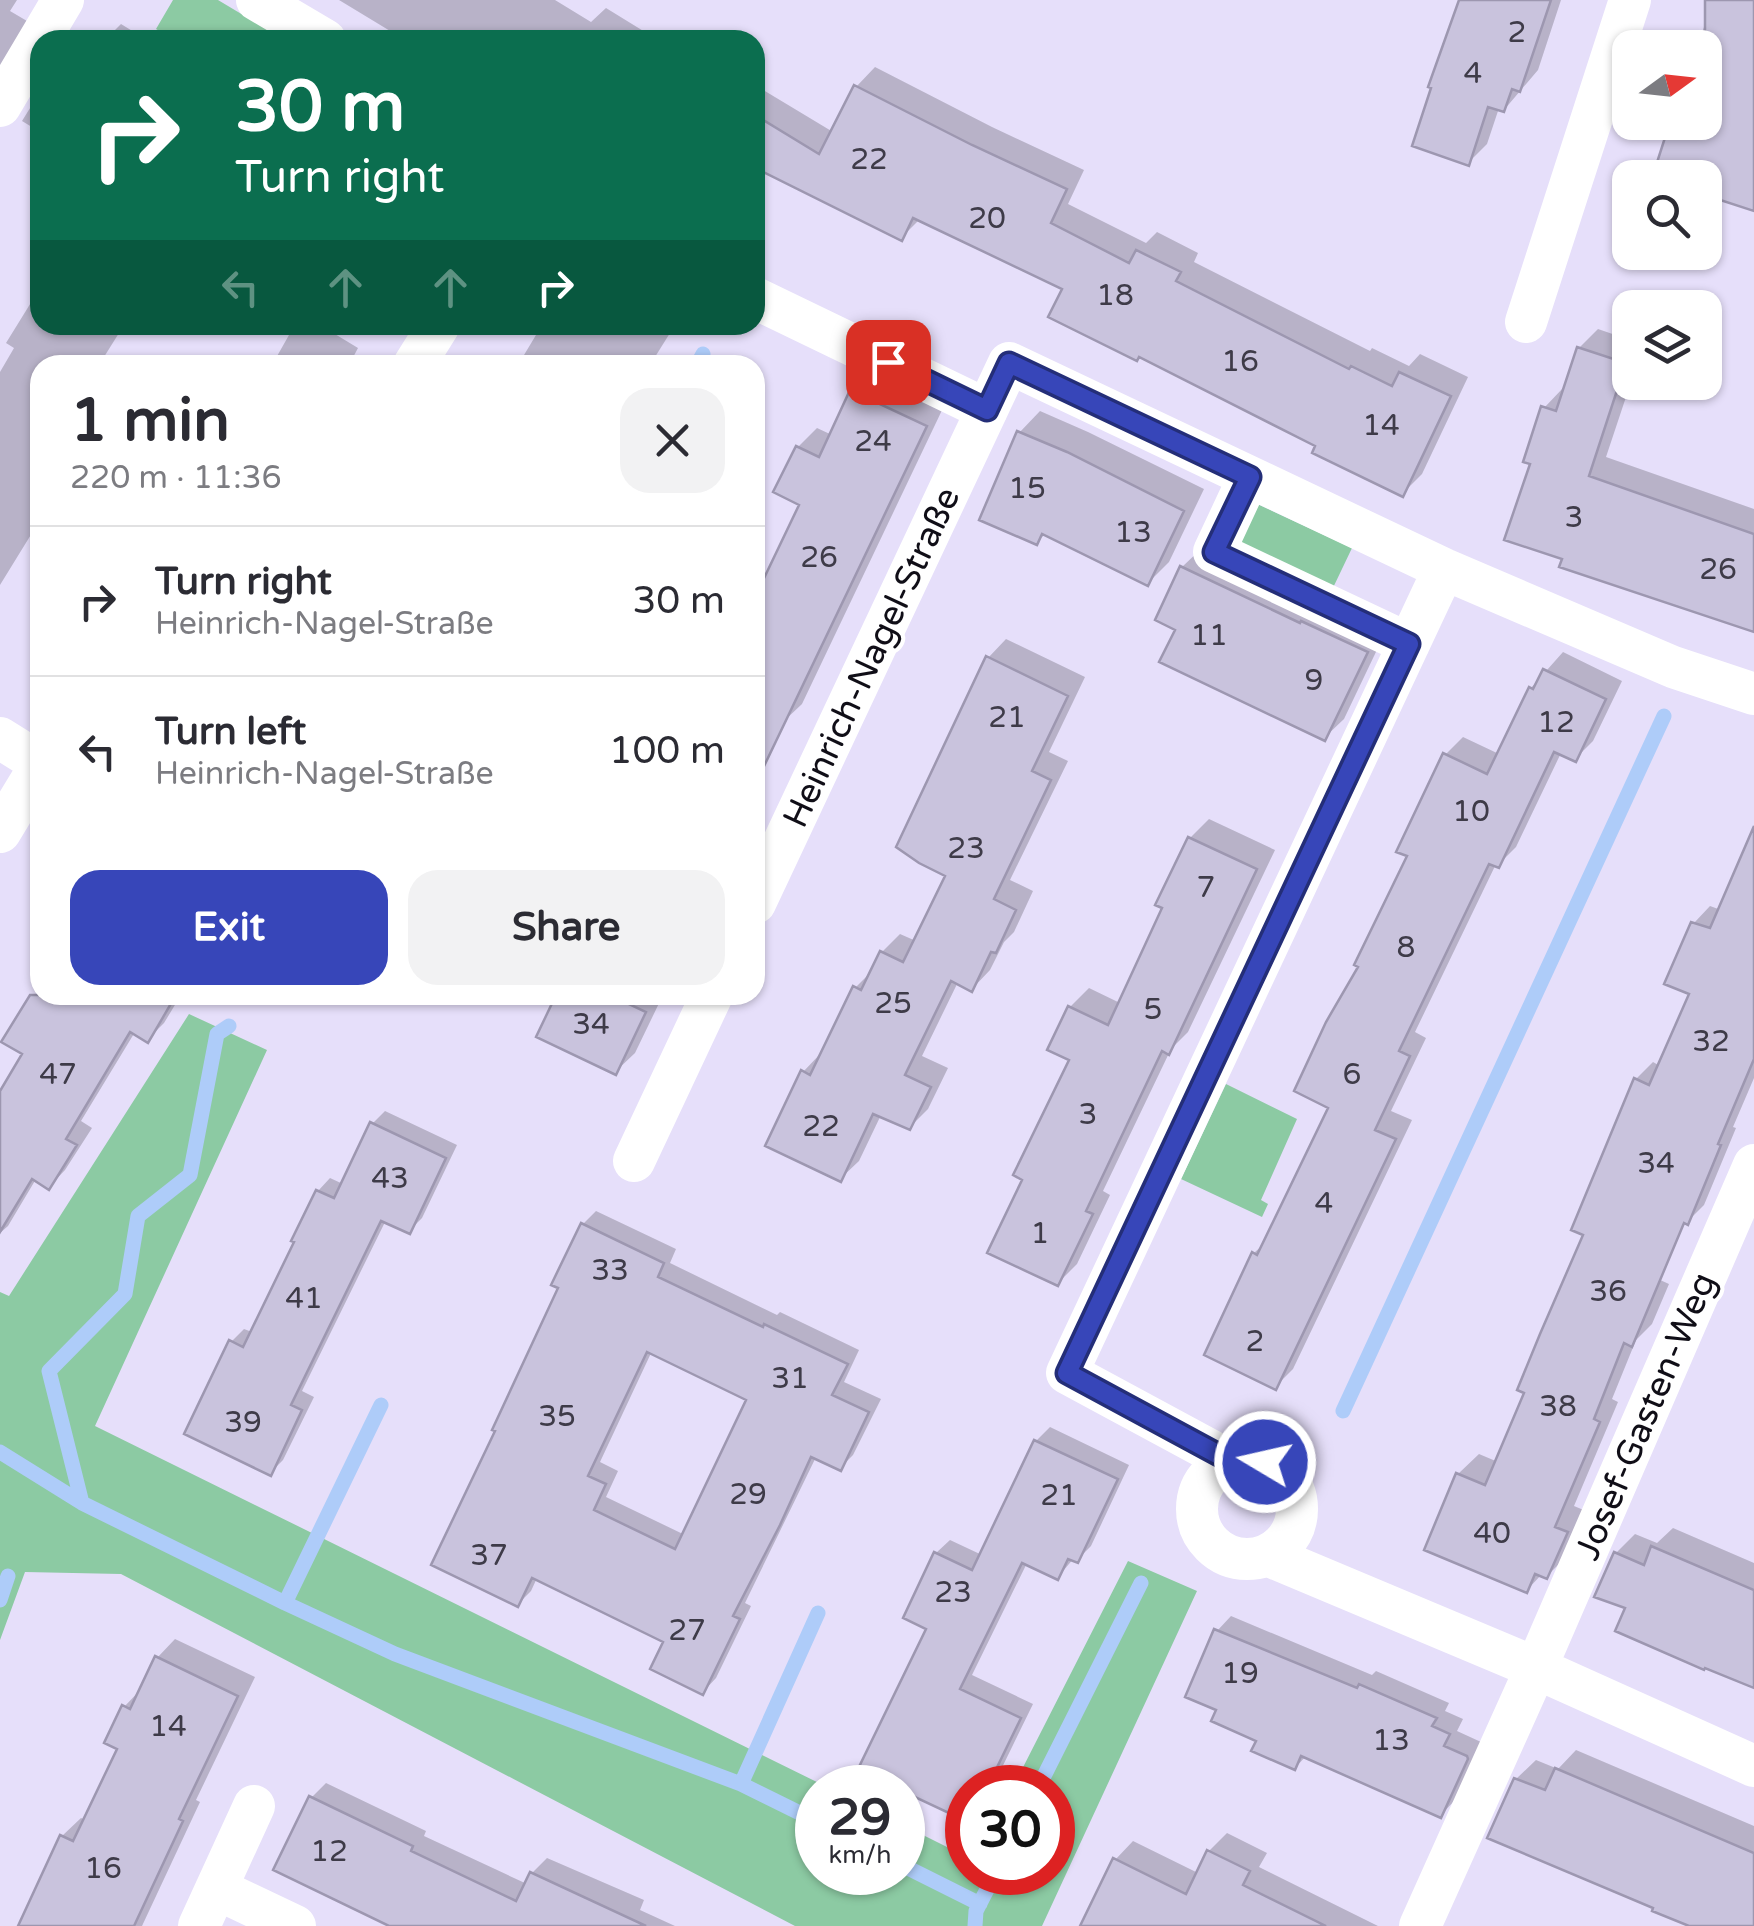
<!DOCTYPE html>
<html lang="en">
<head>
<meta charset="utf-8">
<style>
	body { margin:0; font-family:"Varela Round",sans-serif; background:#f2f2f3; color:#2b2b33; height:100vh; display:flex; flex-direction:column; font-size:38px; white-space:nowrap }
	* { box-sizing:border-box; margin:0 }
	p { font-size:32px; color:#7c7c81 }
	.icon { flex:none; width:55px; height:55px; fill:none; stroke:currentColor; stroke-width:2; stroke-linecap:round; stroke-linejoin:round }
	.map { position:relative; flex:1; overflow:hidden }
	.details { position:absolute; left:30px; top:355px; width:735px; height:650px; display:flex; flex-direction:column; background:#fff; border-radius:30px; box-shadow:0 2px 8px #0004 }
	.details>* { flex:none }
	.top-card { position:absolute; left:30px; top:30px; width:735px; height:305px; border-radius:30px; box-shadow:0 2px 8px #0004; background:#0b6e4f; color:#fff; overflow:hidden }
	.needle { width:65px; rotate:75deg }
	.controls { position:absolute; left:1612px; top:30px; display:grid; gap:20px }
	.controls a { display:grid; place-items:center; width:110px; height:110px; border-radius:20px; background:#fff; box-shadow:0 2px 8px #0004; font-size:50px }
	.speed { position:absolute; left:795px; top:1765px; display:flex; gap:20px; font-size:50px; font-weight:700; text-align:center }
	.speed>* { display:grid; place-content:center; width:130px; height:130px; border-radius:50%; background:#fff; box-shadow:0 2px 8px #0004; line-height:1 }
	.speed small { font-size:25px; font-weight:400 }
	.speed .limit { border:15px solid #d22; background:#fff; color:#111 }
	.pin { position:absolute; display:grid; place-items:center; width:85px; height:85px; color:#fff; margin:-42px; border-radius:20px; box-shadow:0 5px 15px #0006 }
	.me { position:absolute; width:110px; margin:-55px; rotate:279deg; stroke-linejoin:round; filter:drop-shadow(0 0 8px #0008) }
	.turn { display:flex; align-items:center; gap:35px; height:210px; padding:0 40px; font-size:45px }
	.turn .icon { width:130px; height:130px; stroke-width:2.5 }
	.turn b { display:block; font-size:70px; line-height:85px }
	.lanes { display:flex; align-items:center; height:95px; padding:0 40px; background:#0003; justify-content:center; gap:50px; direction:ltr }
	.lanes .off { opacity:.35 }
	.round { display:grid; place-items:center; flex:none; width:105px; height:105px; border-radius:30px; background:#f2f2f3 }
	.overview { display:flex; align-items:center; justify-content:space-between; height:170px; padding:0 40px }
	h1 { font-size:60px; font-weight:800; line-height:75px }
	.primary-button { display:flex; gap:20px; margin-top:auto; padding:20px 40px }
	.primary-button a { flex:1; height:115px; border-radius:30px; background:#3746b9; color:#fff; font-size:40px; font-weight:800; line-height:115px; text-align:center }
	.primary-button a+a { background:#f2f2f3; color:#2b2b33 }
	ul { padding:0; list-style:none }
	li { display:flex; align-items:center; gap:30px; height:150px; padding:0 40px; border-top:2px solid #e1e1e2 }
	li div { flex:1 }
	li b { display:block; font-size:38px }
	li em { font-style:normal }
	.map>svg:first-child { display:block }
</style>
</head>
<body>
<div class="map">
<svg width="1754" height="1926" viewBox="0 0 1754 1926">
	<rect width="100%" height="100%" fill="#e6dffa"/>
	<path fill="#8ccaa3" d="M173,0H218L285,40H175L156,29Z
		M1253,502L1352,548L1331,592L1232,546Z
		M189,1014L267,1050L95,1426L827,1787L818,1788V1872H902L903,1825L967,1857L968,1872H1052V1788L1013,1787L1128,1561L1197,1591L1042,1926H795L121,1574L25,1572L0,1640V1292L9,1296Z
		M1226,1084L1297,1119L1261,1200L1268,1204L1262,1217L1181,1179Z"/>
	<path fill="#0003" fill-rule="evenodd" d="M0,0H17L10,11L27,21L0,67Z
		M339,0H555L591,22L606,8L658,40H420L417,38L405,40Z
		M1461,0H1561L1538,70L1504,110L1499,108L1487,144L1468,163Z
		M1713,0H1754V200L1705,192V48H1697Z
		M121,24L147,40H105Z
		M875,67L992,127L1084,170L1068,204L1146,243L1157,232L1198,253L1194,262L1370,351L1372,348L1409,366L1420,354L1468,377L1422,474L1402,494L1318,445L1065,287L920,219L901,238L757,166L755,170V85L833,132L856,87Z
		M40,92V132L22,121Z
		M40,288V325H124L99,365H40V487L37,491L40,493V520L0,585V372L14,348L6,343Z
		M299,325H320L358,348L349,365H272L289,335Z
		M542,325H675L650,365H518Z
		M1598,329L1630,340L1631,382L1606,457L1754,509V631L1565,558L1533,462L1544,408L1563,388L1565,390L1579,348Z
		M872,372L944,406L802,704L785,720L755,783V591L766,580L802,504L798,447L817,428L832,435L853,391Z
		M1040,411L1088,432L1204,489L1169,562L1148,583L1046,533L1037,542L1019,433Z
		M1202,548L1385,633L1344,719L1324,738L1182,567Z
		M1006,639L1085,677L1049,752L1068,761L1010,880L1033,891L1014,932L1004,942L990,970L972,989L958,982L922,1056L948,1068L928,1109L910,1127L881,1115L859,1161L840,1179L803,1072L821,1053L855,988L874,969L882,952L900,934L916,941L949,874L988,658Z
		M1563,652L1622,681L1593,741L1575,759L1561,753L1516,847L1498,865L1496,864L1415,1032L1426,1038L1391,1111L1412,1120L1293,1369L1275,1387L1254,1253L1267,1241L1331,1106L1361,966L1410,855L1445,755L1463,737L1499,754L1531,688Z
		M1209,819L1275,850L1188,1032L1171,1049L1103,1191L1110,1195L1077,1264L1058,1283L1025,1179L1072,1059L1070,1007L1089,988L1120,1003L1165,907L1190,838Z
		M1754,832V1078L1733,1127L1736,1128L1704,1205L1680,1229L1590,1191L1636,1079L1653,1062L1660,1066L1692,993L1694,923L1710,906L1721,910Z
		M59,995H181L164,1023L147,1040L135,1032L81,1121L92,1128L65,1170L49,1187L36,1179L8,1226L0,1233V1095Z
		M559,995H663L635,1053L615,1072Z
		M385,1111L457,1145L422,1218L409,1231L386,1220L302,1391L314,1397L283,1460L270,1473L231,1342L244,1329L252,1332L318,1191L330,1178L343,1184L372,1124Z
		M596,1211L676,1249L670,1263L777,1315L780,1312L859,1350L844,1382L881,1399L853,1455L840,1468L816,1457L745,1603L751,1606L716,1678L703,1692L667,1640L537,1578L531,1591L518,1604L562,1287L583,1224ZM652,1351L750,1399L685,1535L606,1497L618,1471L600,1462Z
		M1591,1249L1669,1284L1652,1324L1636,1340L1612,1399L1618,1402L1574,1506L1586,1511L1567,1556L1547,1576L1542,1574L1527,1590L1458,1474L1479,1454L1498,1462Z
		M1050,1427L1129,1465L1091,1546L1077,1560L1074,1558L1058,1577L1027,1563L972,1675L1033,1704L992,1788H968L929,1628L936,1553L950,1540L982,1555L1036,1441Z
		M1673,1528L1754,1563V1686L1628,1607L1616,1553L1635,1534L1657,1543Z
		M1231,1616L1372,1675L1376,1671L1449,1703L1445,1711L1463,1719L1457,1731L1481,1742L1455,1800L1441,1815L1306,1756L1295,1768L1219,1709L1217,1631Z
		M175,1639L255,1677L196,1800L200,1802L142,1926H20L62,1836L81,1818L86,1820L120,1748L124,1707L143,1687L157,1658Z
		M1576,1750L1754,1826V1926H1696L1516,1779L1536,1760L1558,1769Z
		M326,1783L426,1831L424,1836L527,1884L532,1873L547,1858L644,1900L640,1910L675,1926H395L311,1798Z
		M1227,1833L1267,1853L1259,1867L1378,1926H1083L1115,1860L1133,1841L1198,1873L1209,1851Z"/>
	<g fill="none" stroke-linecap="round" stroke-linejoin="round">
		<path stroke="#aeccf9" stroke-width="15" d="M697,365L703,354
			M1343,1411L1664,716
			M0,1452L82,1503L49,1371L125,1294L138,1216L190,1175L217,1034L229,1026
			M82,1503L285,1603L395,1654L741,1784L818,1822
			M0,1600L8,1576
			M285,1603L381,1405
			M741,1784L818,1613
			M1038,1788L1141,1583
			M902,1865L980,1904
			M975,1926L976,1911L996,1872"/>
	</g>
	<path fill="#c9c3dd" stroke="#9d97b0" stroke-width="2.5" fill-rule="evenodd" d="M1459,0H1551L1520,92L1512,89L1504,112L1488,107L1469,166L1412,146L1431,88L1428,87Z
		M1705,0H1754V211L1705,195V178H1652L1670,122H1705Z
		M854,85L972,145L1067,189L1051,223L1129,263L1136,250L1181,272L1176,281L1349,369L1351,366L1392,386L1399,372L1451,396L1403,497L1312,453L1315,446L1139,357L1137,361L1048,317L1062,289L913,218L902,241L755,168V115L819,154Z
		M1577,347L1626,363L1589,476L1754,534V632L1559,567L1562,559L1504,540L1530,464L1523,462L1541,406L1556,411Z
		M850,390L927,426L755,785V597L799,505L773,492L796,446L819,457Z
		M1017,431L1067,452L1184,511L1148,586L1042,534L1037,545L979,520Z
		M1180,566L1300,623L1301,621L1368,652L1325,741L1159,662L1175,630L1155,620Z
		M986,656L1068,696L1032,771L1051,780L994,899L1016,910L996,953L991,952L972,992L951,981L905,1075L931,1087L910,1130L873,1114L841,1182L765,1146L801,1070L810,1075L853,986L861,990L880,951L903,962L945,876L919,863L896,847Z
		M1543,669L1606,699L1576,762L1554,752L1499,868L1489,864L1399,1051L1410,1056L1375,1130L1396,1139L1276,1390L1204,1355L1252,1252L1257,1255L1328,1108L1294,1091L1326,1022L1358,967L1354,965L1407,856L1396,852L1443,753L1487,774L1529,687L1533,689Z
		M1754,826V1059L1718,1144L1721,1145L1688,1225L1684,1223L1632,1347L1624,1343L1594,1419L1600,1422L1555,1527L1568,1532L1547,1579L1535,1574L1527,1593L1424,1550L1456,1473L1485,1485L1524,1393L1517,1390L1540,1334L1583,1235L1571,1230L1634,1078L1649,1085L1689,994L1664,984L1691,922L1710,928Z
		M1188,837L1257,869L1169,1055L1162,1051L1086,1211L1093,1214L1058,1286L987,1253L1022,1180L1013,1175L1069,1060L1047,1050L1068,1006L1108,1025L1162,908L1155,905Z
		M30,995H176L148,1043L130,1032L66,1139L77,1145L49,1190L32,1179L0,1232V1091L22,1054L1,1042Z
		M556,995H610L646,1012L616,1075L536,1037Z
		M370,1122L446,1158L410,1234L381,1221L291,1405L302,1410L271,1476L184,1434L229,1340L243,1347L294,1242L291,1241L316,1190L334,1198Z
		M581,1223L664,1263L658,1277L763,1327L764,1324L848,1364L832,1395L869,1412L841,1471L811,1457L780,1525L733,1616L740,1619L703,1695L650,1669L663,1642L532,1578L518,1607L431,1565L495,1431L492,1430L558,1288L551,1285ZM647,1352L746,1400L675,1549L594,1510L606,1484L588,1476Z
		M1034,1440L1118,1479L1078,1563L1068,1559L1058,1580L1022,1563L960,1689L1021,1718L987,1788H968V1822L902,1791V1788H895L858,1769L926,1629L903,1618L934,1552L972,1570Z
		M1651,1546L1754,1590V1688L1705,1668L1704,1670L1615,1631L1625,1608L1594,1597L1614,1552L1644,1565Z
		M1214,1629L1357,1688L1359,1684L1437,1718L1432,1726L1450,1734L1444,1746L1467,1756L1468,1759L1441,1818L1301,1756L1295,1770L1251,1751L1256,1741L1211,1721L1216,1710L1185,1697Z
		M155,1656L238,1696L179,1819L183,1821L134,1926H18L60,1835L73,1841L117,1749L104,1743L122,1705L130,1709Z
		M1555,1768L1754,1853V1926H1689L1652,1911L1653,1908L1487,1838L1514,1778L1545,1790Z
		M309,1796L413,1846L411,1851L516,1901L530,1872L646,1926H389L273,1870Z
		M1207,1850L1250,1871L1243,1885L1326,1926H1080L1113,1858L1186,1894Z"/>
	<g fill="none" stroke-linecap="round" stroke-linejoin="round">
		<path stroke="#fff" stroke-width="42" d="M257,0L325,40
			M0,106L63,0
			M755,298L987,410
			M1526,322L1630,0
			M414,365L439,325
			M1249,477L1214,552L1409,644
			M0,738L40,763
			M0,832L40,766
			M755,903L1009,363L1444,569L1673,667L1754,694
			M634,1161L712,995
			M1197 1509a50 50 0 1 1 100 0a50 50 0 1 1-100 0Z
			M1230,1461L1067,1373L1444,569
			M1267,1555L1536,1668L1754,1766
			M217,1889L295,1926
			M199,1926L254,1806
			M1420,1926L1536,1668L1754,1165"/>
	</g>
	<g fill="none" stroke-linecap="round" stroke-linejoin="round">
		<g stroke="#242e78" stroke-width="25">
			<path id="route" d="M888,362L987,410L1009,363L1250,477L1214,552L1409,644L1067,1373L1230,1461L1248,1458L1265,1462"/>
		</g>
		<use href="#route" stroke="#3746b9" stroke-width="18"/>
	</g>
	<g text-anchor="middle" stroke-width="8" stroke-linejoin="round" paint-order="stroke">
		<g font-size="30" fill="#3e3b48">
			<text x="1517" y="42">2</text>
			<text x="1473" y="83">4</text>
			<text x="869" y="169">22</text>
			<text x="987" y="228">20</text>
			<text x="1115" y="305">18</text>
			<text x="1240" y="371">16</text>
			<text x="1381" y="435">14</text>
			<text x="873" y="451">24</text>
			<text x="1027" y="498">15</text>
			<text x="1574" y="527">3</text>
			<text x="1133" y="542">13</text>
			<text x="819" y="567">26</text>
			<text x="1718" y="579">26</text>
			<text x="1209" y="645">11</text>
			<text x="1314" y="690">9</text>
			<text x="1007" y="727">21</text>
			<text x="1556" y="732">12</text>
			<text x="1471" y="821">10</text>
			<text x="966" y="858">23</text>
			<text x="1206" y="897">7</text>
			<text x="1406" y="957">8</text>
			<text x="893" y="1013">25</text>
			<text x="1153" y="1019">5</text>
			<text x="591" y="1034">34</text>
			<text x="1711" y="1051">32</text>
			<text x="58" y="1084">47</text>
			<text x="1352" y="1084">6</text>
			<text x="1088" y="1124">3</text>
			<text x="821" y="1136">22</text>
			<text x="1656" y="1173">34</text>
			<text x="390" y="1188">43</text>
			<text x="1324" y="1213">4</text>
			<text x="1040" y="1243">1</text>
			<text x="610" y="1280">33</text>
			<text x="1608" y="1301">36</text>
			<text x="304" y="1308">41</text>
			<text x="1255" y="1351">2</text>
			<text x="790" y="1388">31</text>
			<text x="1558" y="1416">38</text>
			<text x="557" y="1426">35</text>
			<text x="243" y="1432">39</text>
			<text x="748" y="1504">29</text>
			<text x="1059" y="1505">21</text>
			<text x="1492" y="1543">40</text>
			<text x="489" y="1565">37</text>
			<text x="953" y="1602">23</text>
			<text x="687" y="1640">27</text>
			<text x="1240" y="1683">19</text>
			<text x="168" y="1736">14</text>
			<text x="1391" y="1750">13</text>
			<text x="329" y="1861">12</text>
			<text x="103" y="1878">16</text>
		</g>
		<g font-size="35" fill="#100e17" stroke="#fff">
			<text transform="translate(871 657) rotate(-65)" y="12">Heinrich-Nagel-Straße</text>
			<text transform="translate(1645 1416) rotate(-67)" y="12">Josef-Gasten-Weg</text>
		</g>
	</g>
</svg>
<div class="controls">
<a><svg class="needle" viewBox="-14 -14 28 28"><path d="M0-13l5 13h-10z" fill="#e53935"/><path d="M0 13l5-13h-10z" fill="#7c7c81"/></svg></a>
<a><svg class="icon" aria-label="search" viewBox="0 0 24 24"><circle cx="10" cy="10" r="6"/><path d="M15 15l6 6"/></svg></a>
<a><svg class="icon" aria-label="layers" viewBox="0 0 24 24"><path d="M12 4l9 5-9 5-9-5zM3 14l9 5 9-5"/></svg></a>
</div>
<div class="speed"><div>29<small>km/h</small></div><div class="limit">30</div></div>
<div class="pin" style="left:888px;top:362px;background:#d93025"><svg class="icon" aria-label="arrive" viewBox="0 0 24 24"><path d="M6 21V4h12l-3 4 3 4H6"/></svg></div>
<svg class="me" style="left:1265px;top:1462px" viewBox="-20 -20 40 40"><circle r="17" fill="#3746b9" stroke="#fff" stroke-width="3"/><path d="M0-11L8 9 0 5-8 9z" fill="#fff"/></svg>
<div class="top-card">
<div class="turn"><svg class="icon" aria-label="right" viewBox="0 0 24 24"><path d="M7 20v-9h11M14 6l5 5-5 5"/></svg><div><b>30 m</b>Turn right</div></div>
<div class="lanes"><svg class="icon off" aria-label="left" viewBox="0 0 24 24"><path d="M17 20v-9H6M10 6l-5 5 5 5"/></svg><svg class="icon off" aria-label="ahead" viewBox="0 0 24 24"><path d="M12 20V5M6 11l6-6 6 6"/></svg><svg class="icon off" aria-label="ahead" viewBox="0 0 24 24"><path d="M12 20V5M6 11l6-6 6 6"/></svg><svg class="icon" aria-label="right" viewBox="0 0 24 24"><path d="M7 20v-9h11M14 6l5 5-5 5"/></svg></div>
</div>
<section class="details">
<div class="overview"><div><h1>1 min</h1><p>220 m · 11:36</p></div><a class="round"><svg class="icon" aria-label="close" viewBox="0 0 24 24"><path d="M6 6l12 12M18 6L6 18"/></svg></a></div>
<ul>
<li><svg class="icon" aria-label="right" viewBox="0 0 24 24"><path d="M7 20v-9h11M14 6l5 5-5 5"/></svg><div><b>Turn right</b><p>Heinrich-Nagel-Straße</p></div><em>30 m</em></li>
<li><svg class="icon" aria-label="left" viewBox="0 0 24 24"><path d="M17 20v-9H6M10 6l-5 5 5 5"/></svg><div><b>Turn left</b><p>Heinrich-Nagel-Straße</p></div><em>100 m</em></li>
</ul>
<div class="primary-button"><a>Exit</a><a>Share</a></div>
</section>
</div>
</body>
</html>
